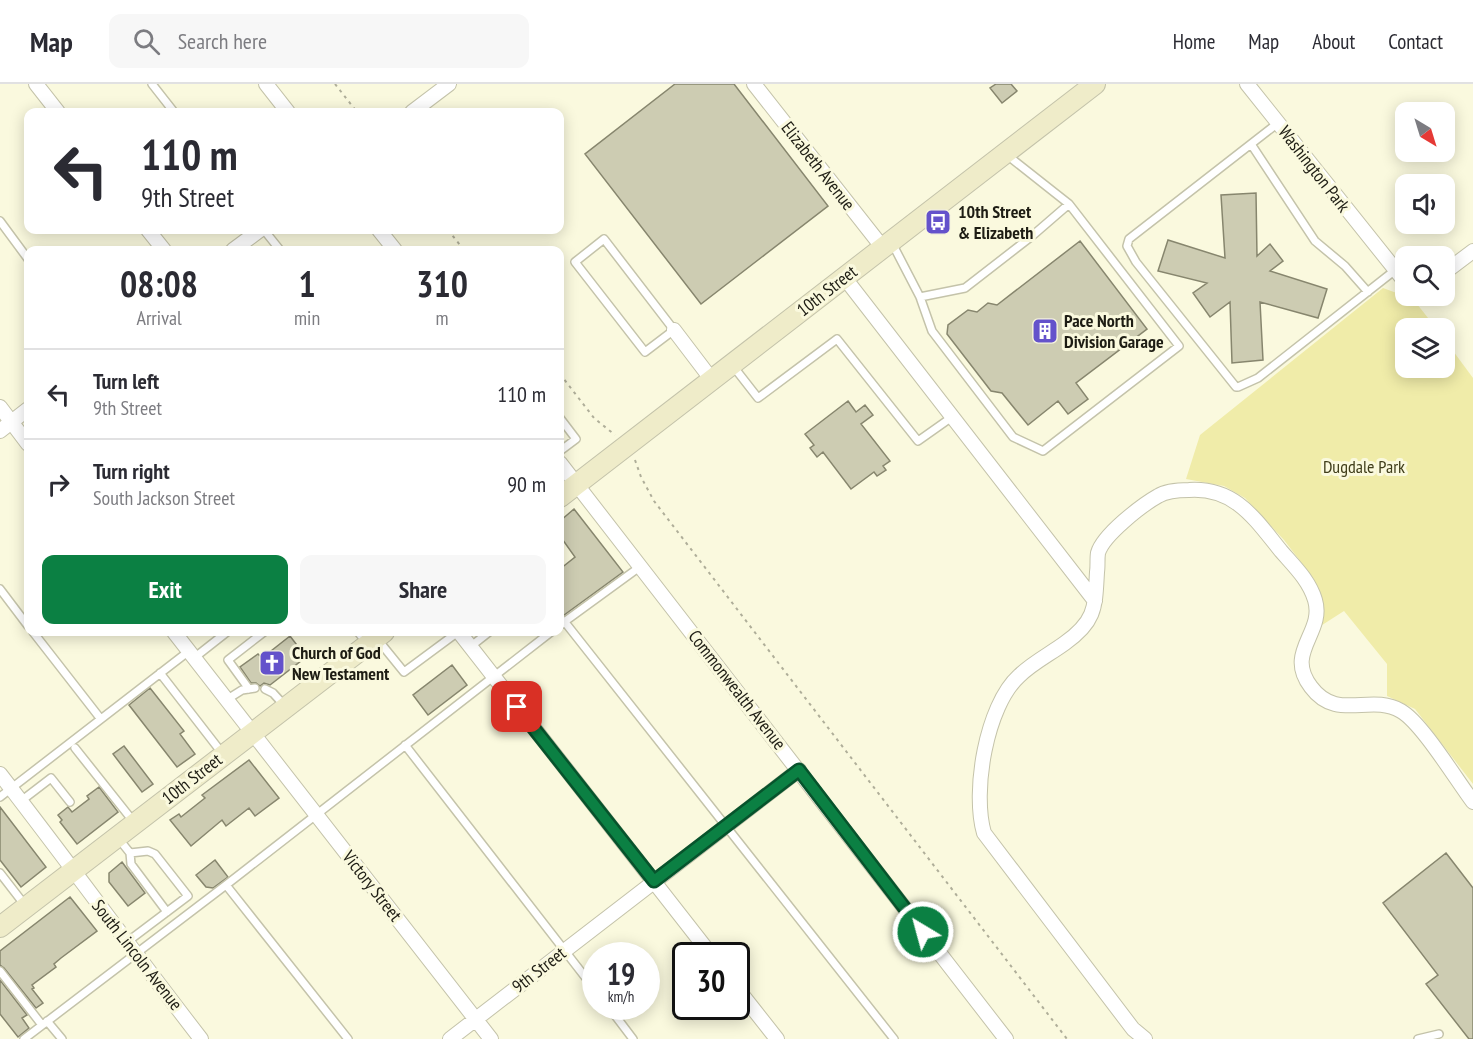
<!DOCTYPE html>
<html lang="en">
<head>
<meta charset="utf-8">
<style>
	body { margin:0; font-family:"PT Sans Narrow",sans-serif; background:#f7f7f7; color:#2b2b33; height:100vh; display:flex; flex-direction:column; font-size:22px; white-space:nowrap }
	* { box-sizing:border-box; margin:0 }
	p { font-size:20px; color:#7c7c81 }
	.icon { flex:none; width:33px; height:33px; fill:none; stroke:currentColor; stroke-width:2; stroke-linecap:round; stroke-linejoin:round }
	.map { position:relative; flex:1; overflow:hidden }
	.panel { position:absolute; left:24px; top:162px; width:540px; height:390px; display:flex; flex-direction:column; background:#fff; border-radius:12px; box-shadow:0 3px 15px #0003 }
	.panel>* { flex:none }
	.banner { position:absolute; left:24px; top:24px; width:540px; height:126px; border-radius:12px; box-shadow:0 3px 15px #0003; background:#fff; color:#2b2b33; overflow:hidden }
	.needle { width:39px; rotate:142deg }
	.buttons { position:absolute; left:1395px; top:18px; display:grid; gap:12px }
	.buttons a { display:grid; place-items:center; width:60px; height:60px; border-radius:12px; background:#fff; box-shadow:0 3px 15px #0003; font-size:30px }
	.speed { position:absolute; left:582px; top:858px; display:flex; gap:12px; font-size:30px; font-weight:700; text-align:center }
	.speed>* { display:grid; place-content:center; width:78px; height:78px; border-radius:50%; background:#fff; box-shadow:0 3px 15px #0003; line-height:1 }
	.speed small { font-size:15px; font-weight:400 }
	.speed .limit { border:3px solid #111; border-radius:9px; background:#fff; color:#111 }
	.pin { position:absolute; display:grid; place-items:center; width:51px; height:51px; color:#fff; margin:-26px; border-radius:12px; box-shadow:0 3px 9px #0006 }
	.me { position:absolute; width:66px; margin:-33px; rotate:323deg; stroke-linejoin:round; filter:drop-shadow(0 0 4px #0008) }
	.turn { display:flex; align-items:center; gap:21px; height:126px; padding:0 18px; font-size:27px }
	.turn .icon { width:78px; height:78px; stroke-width:2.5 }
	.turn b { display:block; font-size:42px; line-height:51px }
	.eta { display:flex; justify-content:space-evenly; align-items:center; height:102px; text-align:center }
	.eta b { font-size:36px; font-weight:800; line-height:42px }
	.primary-button { display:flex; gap:12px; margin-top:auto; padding:12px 18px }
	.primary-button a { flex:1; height:69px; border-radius:12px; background:#0b8043; color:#fff; font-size:24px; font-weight:800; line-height:69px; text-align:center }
	.primary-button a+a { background:#f7f7f7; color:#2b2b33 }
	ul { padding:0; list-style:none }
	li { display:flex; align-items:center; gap:18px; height:90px; padding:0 18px; border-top:2px solid #e1e1e2 }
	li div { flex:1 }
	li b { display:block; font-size:22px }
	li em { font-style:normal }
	header { display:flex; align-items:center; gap:36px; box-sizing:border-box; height:84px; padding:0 30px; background:#fff; border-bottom:2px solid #e1e1e2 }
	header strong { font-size:28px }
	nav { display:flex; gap:33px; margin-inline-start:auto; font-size:21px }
	.search { width:420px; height:54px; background:#f7f7f7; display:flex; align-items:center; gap:15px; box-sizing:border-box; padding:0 21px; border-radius:12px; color:#7c7c81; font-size:22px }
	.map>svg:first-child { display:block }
</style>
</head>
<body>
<header>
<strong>Map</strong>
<div class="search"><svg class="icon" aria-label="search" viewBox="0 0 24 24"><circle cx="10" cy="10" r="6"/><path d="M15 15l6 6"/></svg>Search here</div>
<nav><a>Home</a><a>Map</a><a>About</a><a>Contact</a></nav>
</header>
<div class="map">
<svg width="1473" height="955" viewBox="0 0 1473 955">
	<rect width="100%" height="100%" fill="#faf9de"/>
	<path fill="#f0eca9" d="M1383,204L1413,215L1436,244H1406V284H1444L1445,256L1473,294V700L1415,625L1387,612V580L1344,527L1319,543L1314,495L1284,456L1245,414L1224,402L1186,395L1200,351Z"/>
	<path fill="#cdccb2" stroke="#87866e" stroke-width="1.5" d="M675,0H734L828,122L701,220L585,70Z
		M996,0H1011L1017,7L1002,19L990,4Z
		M1256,109L1257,172L1270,160L1283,177L1270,187L1327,205L1318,234L1260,218L1263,276L1232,279L1230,218L1210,233L1193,209L1207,199L1158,187L1168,156L1225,174L1221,111Z
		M1080,157L1147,245L1076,299L1088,315L1068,330L1058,317L1028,341L1002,309L991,307L947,250L948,241L968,226L977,228L988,219L997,221Z
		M848,317L856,328L865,321L873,331L861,340L890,377L883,382L886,386L877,392L874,388L851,405L823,368L817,373L810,364L814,361L805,350Z
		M574,425L623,488L560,534V485L575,473L560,452V437Z
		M290,552L306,573L270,601L264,599L260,602L256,599H251L240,583L258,570L262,574Z
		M452,581L467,601L428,631L413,611Z
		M150,604L184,647L180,650L195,670L177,683L129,621Z
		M124,662L153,700L142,708L113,670Z
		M249,676L279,714L255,732L249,724L226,742L222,736L191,762L170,736L179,730L181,733L205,714L202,711Z
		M99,703L118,728L77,760L60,738L62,736L58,731L68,723L72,728L89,715L87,712Z
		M0,723L46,783L21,803L0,776Z
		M1446,769L1473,804V955H1469L1426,900L1438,891L1383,819Z
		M215,776L228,793L213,804L206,803L196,791Z
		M122,778L145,809L128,822L109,798V789Z
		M70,813L97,847L61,874L54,880L56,883L32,901L34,904L32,905L43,919L36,924L4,884L0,881V867Z
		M0,896L27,931L22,934L29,944L18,953L0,930Z"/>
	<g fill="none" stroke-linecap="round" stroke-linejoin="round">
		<g stroke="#c4c3aa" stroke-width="10">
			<path id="lane" d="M152,0L174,28
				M1278,39L1129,155L1127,162L1136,178L1236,303H1238L1258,294L1394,187
				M1251,60L1315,157L1345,182L1368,208
				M0,137L28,175
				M264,146L280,166
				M604,155L674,246L645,268L575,178Z
				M892,159L920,213L932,247L1013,353L1043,367L1179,262L1069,120L1007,71
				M920,213L965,204L1032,152L1069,120
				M733,282L758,314L837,255L918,357L952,333
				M560,334L576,355L560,367
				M0,505L28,542
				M564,537L894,955
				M560,541L641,482
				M33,548L100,634
				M358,548L366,558
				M378,556L404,588L458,548
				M470,563L489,548
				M194,574L227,548
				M160,589L222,669
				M249,605L228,576L264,548
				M265,605L273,609L284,621
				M226,616L242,606L255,604
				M405,661L596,907
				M75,664L133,737
				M0,713L189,567
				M21,717L51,694L70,718
				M118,754L130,769L131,780L167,828
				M0,789L24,820
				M226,801L348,955
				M127,858L188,812L155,770L148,767L130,769
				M0,887L42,941
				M608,922L633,955
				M47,937L62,955
				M24,955L226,801L551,548
				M1418,955L1439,950"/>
		</g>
		<g stroke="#c4c3aa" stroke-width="16">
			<path id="street" d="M36,0L58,28
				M266,0L288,28
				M754,0L883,164
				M1247,0L1406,199
				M412,28L449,0
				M148,146L164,166
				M379,146L395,166
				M233,166L260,146
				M1444,189L1473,167
				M844,193L1095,517
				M674,246L712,296
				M0,323L28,360
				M0,347L28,325
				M560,379L1006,955
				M174,548L491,955
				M459,548L712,872
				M0,690C68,778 133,867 201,955
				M736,903L777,955
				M450,955L799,686
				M1145,955L1133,945L984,749C972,708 986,622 1019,592C1032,579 1050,570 1065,559C1096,537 1095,523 1097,488C1098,482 1097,475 1098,469C1103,451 1142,421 1158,412C1166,407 1180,406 1189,406C1235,403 1255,435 1281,467C1294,482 1309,496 1315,516C1325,549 1284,568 1311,603C1337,638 1370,609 1401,627C1422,639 1457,697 1473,718"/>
		</g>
		<g stroke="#c4c3aa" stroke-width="22">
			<path id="secondary" d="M560,413L1095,0
				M0,843L384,548"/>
		</g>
		<path stroke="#afae99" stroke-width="2" stroke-dasharray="3 4.5" stroke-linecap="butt" d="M335,0L357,28
			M448,146L464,166
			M560,290L594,334L615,351
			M635,376L641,393L654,417L1067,955"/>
		<use href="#lane" stroke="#fff" stroke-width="7"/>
		<use href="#street" stroke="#fff" stroke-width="14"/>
		<use href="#secondary" stroke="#efecc9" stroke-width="20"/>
	</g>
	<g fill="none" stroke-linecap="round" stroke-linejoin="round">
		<g stroke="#07532c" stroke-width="15">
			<path id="route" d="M517,623L654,797L799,686L923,848"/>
		</g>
		<use href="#route" stroke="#0b8043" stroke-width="10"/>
	</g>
	<defs>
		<g id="bus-square" transform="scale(1.35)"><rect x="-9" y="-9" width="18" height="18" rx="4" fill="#6452cb" stroke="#faf9de"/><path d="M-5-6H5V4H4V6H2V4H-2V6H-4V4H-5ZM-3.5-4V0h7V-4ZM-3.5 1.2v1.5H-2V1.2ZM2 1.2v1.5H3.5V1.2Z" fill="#fff"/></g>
		<g id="building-square" transform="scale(1.35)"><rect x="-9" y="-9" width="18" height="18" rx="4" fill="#6452cb" stroke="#faf9de"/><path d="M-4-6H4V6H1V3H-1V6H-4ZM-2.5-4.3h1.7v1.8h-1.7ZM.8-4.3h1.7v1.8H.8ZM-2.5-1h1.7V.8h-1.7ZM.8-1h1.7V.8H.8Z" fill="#fff"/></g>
		<g id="church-square" transform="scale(1.35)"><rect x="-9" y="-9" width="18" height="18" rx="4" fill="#6452cb" stroke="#faf9de"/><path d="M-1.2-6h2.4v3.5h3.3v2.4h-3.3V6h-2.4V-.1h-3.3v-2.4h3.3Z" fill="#fff"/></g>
	</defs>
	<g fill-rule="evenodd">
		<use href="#bus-square" x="938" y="138"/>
		<use href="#building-square" x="1045" y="247"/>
		<use href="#church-square" x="272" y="579"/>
	</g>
	<g text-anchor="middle" stroke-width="6" stroke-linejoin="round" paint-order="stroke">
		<g font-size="18" fill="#1e1d14" stroke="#faf9de">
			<text transform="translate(818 82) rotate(52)" y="6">Elizabeth Avenue</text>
			<text transform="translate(1314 85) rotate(52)" y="6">Washington Park</text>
			<text transform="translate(827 207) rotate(-38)" y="6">10th Street</text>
			<text transform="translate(737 606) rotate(52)" y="6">Commonwealth Avenue</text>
			<text transform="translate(192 695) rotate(-38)" y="6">10th Street</text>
			<text transform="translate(372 802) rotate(52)" y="6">Victory Street</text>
			<text transform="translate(137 871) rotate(52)" y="6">South Lincoln Avenue</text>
			<text transform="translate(539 886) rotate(-38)" y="6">9th Street</text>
		</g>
		<g font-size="18" font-weight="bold" fill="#1e1d14" stroke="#faf9de" text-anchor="start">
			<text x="958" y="134">10th Street<tspan x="958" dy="21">&amp; Elizabeth</tspan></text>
			<text x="1064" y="243">Pace North<tspan x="1064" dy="21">Division Garage</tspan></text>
			<text x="292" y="575">Church of God<tspan x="292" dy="21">New Testament</tspan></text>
		</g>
		<g font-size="18" fill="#403e1b" stroke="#faf9de">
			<text x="1364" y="389">Dugdale Park</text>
		</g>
	</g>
</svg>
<div class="buttons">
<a><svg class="needle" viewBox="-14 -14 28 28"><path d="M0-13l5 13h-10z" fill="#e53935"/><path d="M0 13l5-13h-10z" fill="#7c7c81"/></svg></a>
<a><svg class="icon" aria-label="sound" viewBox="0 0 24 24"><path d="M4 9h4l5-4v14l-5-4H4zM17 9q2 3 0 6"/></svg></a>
<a><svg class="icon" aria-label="search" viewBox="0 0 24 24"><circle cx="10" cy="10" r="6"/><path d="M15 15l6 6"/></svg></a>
<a><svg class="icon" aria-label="layers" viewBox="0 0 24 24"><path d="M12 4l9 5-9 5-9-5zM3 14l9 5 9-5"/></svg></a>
</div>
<div class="speed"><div>19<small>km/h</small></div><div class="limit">30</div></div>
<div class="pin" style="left:517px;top:623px;background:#d93025"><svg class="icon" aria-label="arrive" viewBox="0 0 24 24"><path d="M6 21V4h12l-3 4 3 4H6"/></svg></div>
<svg class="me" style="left:923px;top:848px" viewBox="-20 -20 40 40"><circle r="17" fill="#0b8043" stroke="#fff" stroke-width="3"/><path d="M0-11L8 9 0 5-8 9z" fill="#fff"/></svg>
<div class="banner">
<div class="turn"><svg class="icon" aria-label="left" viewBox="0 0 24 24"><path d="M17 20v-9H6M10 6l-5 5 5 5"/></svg><div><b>110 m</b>9th Street</div></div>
</div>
<section class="panel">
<div class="eta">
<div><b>08:08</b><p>Arrival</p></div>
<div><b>1</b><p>min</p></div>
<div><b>310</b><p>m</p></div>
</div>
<ul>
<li><svg class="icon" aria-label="left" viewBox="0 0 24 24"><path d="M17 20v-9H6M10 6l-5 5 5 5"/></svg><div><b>Turn left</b><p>9th Street</p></div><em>110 m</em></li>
<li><svg class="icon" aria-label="right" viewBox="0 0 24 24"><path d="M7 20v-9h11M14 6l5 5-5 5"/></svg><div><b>Turn right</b><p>South Jackson Street</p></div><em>90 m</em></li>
</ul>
<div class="primary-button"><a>Exit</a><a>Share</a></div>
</section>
</div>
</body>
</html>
